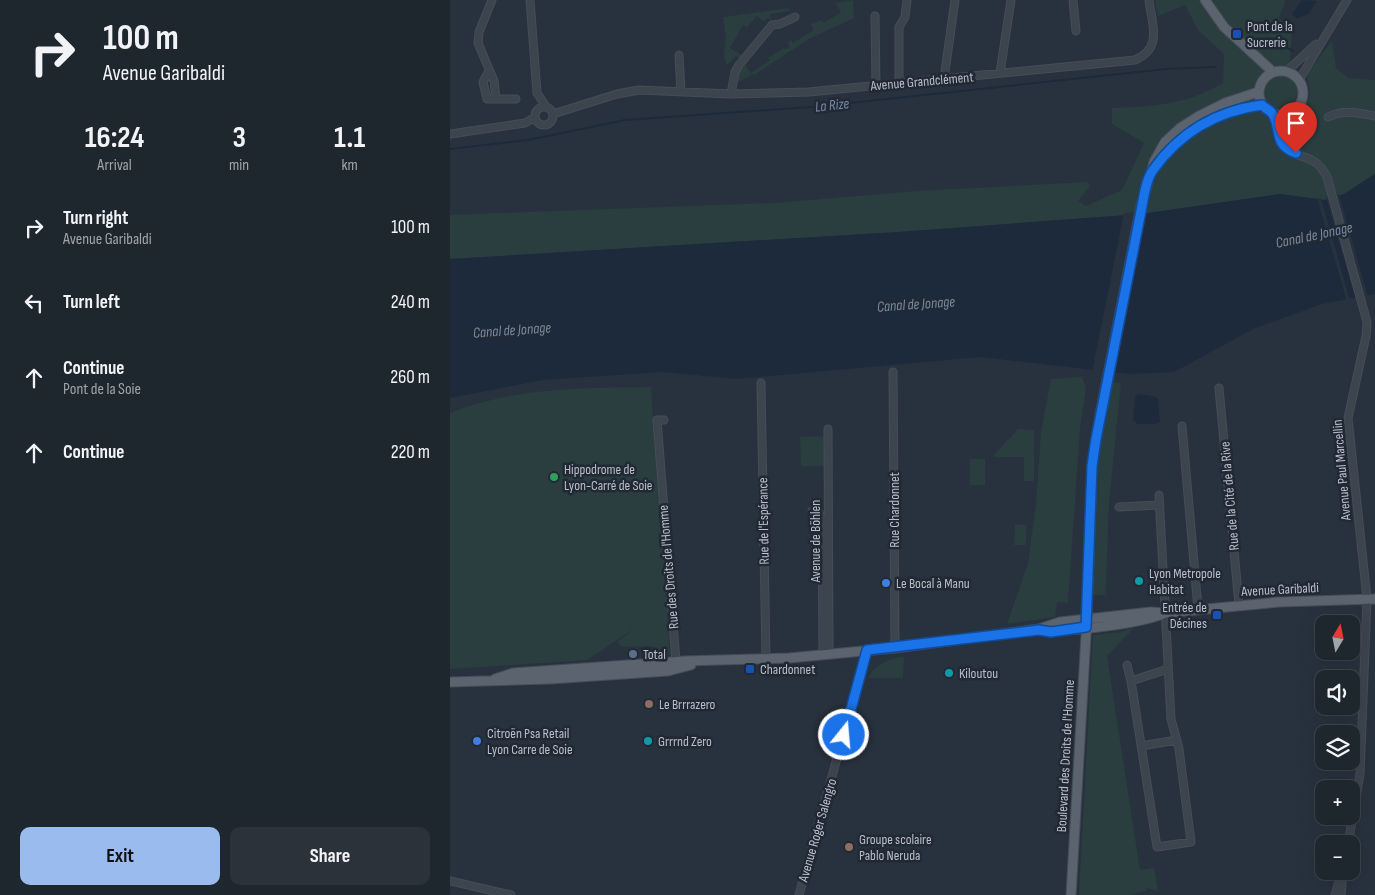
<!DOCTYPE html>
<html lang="en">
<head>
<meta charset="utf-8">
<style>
	body { margin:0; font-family:"Sofia Sans Condensed",sans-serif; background:#2b323a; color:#f1f3f6; height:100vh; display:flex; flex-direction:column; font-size:19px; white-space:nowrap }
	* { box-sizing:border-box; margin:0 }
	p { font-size:16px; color:#a1a5aa }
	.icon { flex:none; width:28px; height:28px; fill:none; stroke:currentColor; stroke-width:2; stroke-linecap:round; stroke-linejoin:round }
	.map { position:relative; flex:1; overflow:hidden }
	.panel { display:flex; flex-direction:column; background:#1e262e; width:450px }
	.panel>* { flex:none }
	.top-card { background:#1e262e; color:#f1f3f6; overflow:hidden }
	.needle { width:32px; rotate:10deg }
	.controls { position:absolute; left:865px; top:615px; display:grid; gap:10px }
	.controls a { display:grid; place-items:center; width:45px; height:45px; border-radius:10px; background:#1e262e; box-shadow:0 5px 20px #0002,0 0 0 1px #3c434a; font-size:25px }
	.pin { position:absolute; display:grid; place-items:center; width:42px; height:42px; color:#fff; margin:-51px -21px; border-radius:50% 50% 50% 0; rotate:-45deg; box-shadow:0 0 5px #0007 }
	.pin .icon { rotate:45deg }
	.me { position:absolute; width:55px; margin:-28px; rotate:17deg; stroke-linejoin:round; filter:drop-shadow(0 0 4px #0008) }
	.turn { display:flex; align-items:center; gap:18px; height:105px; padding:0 20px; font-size:22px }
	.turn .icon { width:65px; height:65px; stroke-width:2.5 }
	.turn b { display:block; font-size:35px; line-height:42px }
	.eta { display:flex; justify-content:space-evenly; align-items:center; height:85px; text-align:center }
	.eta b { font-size:30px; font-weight:700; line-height:35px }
	.primary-button { display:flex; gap:10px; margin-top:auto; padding:10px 20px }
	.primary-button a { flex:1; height:58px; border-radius:10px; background:#9be; color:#111; font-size:20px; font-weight:700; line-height:58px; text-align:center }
	.primary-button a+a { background:#2b323a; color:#f1f3f6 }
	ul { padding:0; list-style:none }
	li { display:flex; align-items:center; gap:15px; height:75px; padding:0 20px }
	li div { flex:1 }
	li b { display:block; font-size:19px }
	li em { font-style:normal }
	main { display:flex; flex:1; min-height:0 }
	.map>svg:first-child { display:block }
</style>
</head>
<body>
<main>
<section class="panel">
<div class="top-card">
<div class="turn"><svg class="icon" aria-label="right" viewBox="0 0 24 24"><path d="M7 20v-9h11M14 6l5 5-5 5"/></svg><div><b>100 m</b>Avenue Garibaldi</div></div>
</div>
<div class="eta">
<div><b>16:24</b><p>Arrival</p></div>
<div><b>3</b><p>min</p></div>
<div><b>1.1</b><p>km</p></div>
</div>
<ul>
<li><svg class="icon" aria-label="right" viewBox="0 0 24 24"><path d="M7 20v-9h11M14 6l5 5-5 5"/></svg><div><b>Turn right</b><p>Avenue Garibaldi</p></div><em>100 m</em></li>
<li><svg class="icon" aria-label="left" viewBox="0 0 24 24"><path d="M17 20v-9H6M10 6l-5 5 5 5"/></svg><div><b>Turn left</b></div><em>240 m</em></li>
<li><svg class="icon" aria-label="ahead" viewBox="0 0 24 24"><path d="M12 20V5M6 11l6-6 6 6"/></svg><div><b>Continue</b><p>Pont de la Soie</p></div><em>260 m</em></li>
<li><svg class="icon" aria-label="ahead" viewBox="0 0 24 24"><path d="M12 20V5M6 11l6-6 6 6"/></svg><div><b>Continue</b></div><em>220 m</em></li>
</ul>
<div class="primary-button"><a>Exit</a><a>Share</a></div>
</section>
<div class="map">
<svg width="925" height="895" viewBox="0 0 925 895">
	<rect width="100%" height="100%" fill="#28323e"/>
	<path fill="#2a3d3f" d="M403,0L404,18L359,39L304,75L301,73L320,60L318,58L334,48L336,49L340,47L338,43L341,40L343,43L364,30L360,24L372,20L374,23L391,12L385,3Z
		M705,0H836L829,18L842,29L840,64L848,91L844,103L849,119L860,95L857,74L882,41L886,68L898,78L925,80V174L894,194L874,200L830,194L691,214L449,232L0,259V215L324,203L467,191L638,182L640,186L628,201L636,206L672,190L694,143L662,124V108C702,107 738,104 773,83L774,54L748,30L735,5L708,16Z
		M339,8V11L320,14L321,20L317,18L314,21L307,16L297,27L293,25L280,48L292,55L290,58L286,56L277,65L274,56L276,38L273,17Z
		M294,63L302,75L286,83L287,73Z
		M632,377L636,388L630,429L618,603L607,602L605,617L557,624L578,563L586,504L591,432L601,379Z
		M662,382L671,383L659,504L655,608V595H640L649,446L657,392H660Z
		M201,387L220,655H215L202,646L172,647L167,642L179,633L185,620L179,632L137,660L0,669V413C64,387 134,388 201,387Z
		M568,429L584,430V481H574V457H544V455Z
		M374,436L375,466H351L350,437Z
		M520,459H535V485H520Z
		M565,524L576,525V545H564Z
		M685,627L657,656L690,870L704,868L708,891L696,888V891L678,895H629L643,635L672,632Z
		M454,657L453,678H419C423,664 441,658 454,657Z"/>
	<path fill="#1c2a3c" d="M852,0L867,1L858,14L847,19L842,14Z
		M925,174V294L872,304L805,328L724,372L679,374L530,357L287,379L212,372L92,380L0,398V259L449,232L691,214L830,194L874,200L894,194Z
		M688,394L704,396L708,399L710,422L705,424H688L683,420L685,397Z"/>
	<path fill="#28323e" d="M889,194L918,297L906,300L876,197Z
		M867,198H871L900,301L897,302Z
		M696,211L663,375L642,372L674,213Z"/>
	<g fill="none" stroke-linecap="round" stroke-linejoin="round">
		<path stroke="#1c2a3c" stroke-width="2" d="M814,47C826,43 832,44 843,51
			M0,149L78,140L175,120L362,107L716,69L765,67"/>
		<g stroke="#464d58" stroke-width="9">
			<path id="minor" d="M42,0L29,32L28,43L44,81L46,99
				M80,0L87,93L97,108
				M623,0L626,31
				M425,16L426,85
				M229,55L231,92
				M39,71L33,82L37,99H66
				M837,71L866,44
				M550,73L561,0
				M494,79L505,0
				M849,80L897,0
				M449,82V27L455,17L457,0
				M281,94L285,72L289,65L322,25L330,24L345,17
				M85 116a9 9 0 1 1 18 0a9 9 0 1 1-18 0Z
				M822,113C825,124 827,137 834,146C847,161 864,151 877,177L917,322L916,336L898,418L917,599L910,774L898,844
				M103,114L167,94L189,90L281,94L359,92L685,60C713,48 702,25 699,0
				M878,117C895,109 908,113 925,116
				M0,134L75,123L85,117
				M832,142L836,114
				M443,372L445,648
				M311,383L316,659
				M769,388L789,605
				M214,420H207L226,662
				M732,426L748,609
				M378,429L379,654
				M709,495L721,719L729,749L741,842L707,847L681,681L718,669
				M669,507L710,505
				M362,511H368L372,519L373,654
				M677,665L681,681
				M691,746L727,740
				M0,881L61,895
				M349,895L417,650
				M885,895L892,871
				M891,895L893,873"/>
		</g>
		<g stroke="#464d58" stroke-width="11">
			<path id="major" d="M755,0L774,27L823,72
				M809 93a22 22 0 1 1 44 0a22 22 0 1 1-44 0Z
				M705,167C733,129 765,111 812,105
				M589,629L610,622L701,612L715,613L829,602L925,599
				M45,679L63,673L235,661L339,658L445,648L589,629C613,634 692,623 715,613
				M0,682L100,679L218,671L241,665
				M621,895L637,618L642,466L651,410L691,206L704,162L715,142L730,128L749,116L775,103L808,92"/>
		</g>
		<use href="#minor" stroke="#3c444e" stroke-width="7"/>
		<use href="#major" stroke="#5a636e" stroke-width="9"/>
	</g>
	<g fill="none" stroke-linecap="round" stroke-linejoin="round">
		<g stroke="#114b97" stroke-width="12">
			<path id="route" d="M394,735L417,650L589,630L601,632L636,627L642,466L646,439L692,206C694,196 696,179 703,170C730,132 766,111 812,105C815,108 819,110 822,113C832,126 822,145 846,153"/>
		</g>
		<use href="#route" stroke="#1a73e8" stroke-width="9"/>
	</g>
	<g fill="#1a4fb4" stroke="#212934" stroke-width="2">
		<rect x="782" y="29" width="10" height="10" rx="2.5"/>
		<rect x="762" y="610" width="10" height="10" rx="2.5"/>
		<rect x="295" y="664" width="10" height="10" rx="2.5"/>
	</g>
	<circle fill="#2e9e5b" stroke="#212934" stroke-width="2" cx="104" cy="477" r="5"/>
	<g fill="#0f9aa8" stroke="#212934" stroke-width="2">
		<circle cx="689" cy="581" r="5"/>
		<circle cx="499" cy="673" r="5"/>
		<circle cx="198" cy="741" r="5"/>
	</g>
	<g fill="#3f7fe0" stroke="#212934" stroke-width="2">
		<circle cx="436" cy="583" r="5"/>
		<circle cx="27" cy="741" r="5"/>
	</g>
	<circle fill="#5c6f8a" stroke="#212934" stroke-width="2" cx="183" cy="654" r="5"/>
	<g fill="#8d6e63" stroke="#212934" stroke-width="2">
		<circle cx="199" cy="704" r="5"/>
		<circle cx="399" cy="847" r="5"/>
	</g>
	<g text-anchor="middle" stroke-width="5" stroke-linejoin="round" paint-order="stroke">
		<g font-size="14" fill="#b9bfc9" stroke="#212934" text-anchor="start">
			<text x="797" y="31">Pont de la<tspan x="797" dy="16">Sucrerie</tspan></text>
			<text x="114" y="474">Hippodrome de<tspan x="114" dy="16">Lyon-Carré de Soie</tspan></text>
			<text x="699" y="578">Lyon Metropole<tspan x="699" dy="16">Habitat</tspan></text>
			<text x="446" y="588">Le Bocal à Manu</text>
			<text x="757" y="612" text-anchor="end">Entrée de<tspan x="757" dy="16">Décines</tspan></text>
			<text x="193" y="659">Total</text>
			<text x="310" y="674">Chardonnet</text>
			<text x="509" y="678">Kiloutou</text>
			<text x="209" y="709">Le Brrrazero</text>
			<text x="37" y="738">Citroën Psa Retail<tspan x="37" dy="16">Lyon Carre de Soie</tspan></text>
			<text x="208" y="746">Grrrnd Zero</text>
			<text x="409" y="844">Groupe scolaire<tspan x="409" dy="16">Pablo Neruda</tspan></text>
		</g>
		<g font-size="14" fill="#b9bfc9" stroke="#212934">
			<text transform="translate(472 81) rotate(-5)" y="5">Avenue Grandclément</text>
			<text transform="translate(891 470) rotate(-95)" y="5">Avenue Paul Marcellin</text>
			<text transform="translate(779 496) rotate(-95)" y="5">Rue de la Cité de la Rive</text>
			<text transform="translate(444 510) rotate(-90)" y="5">Rue Chardonnet</text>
			<text transform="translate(313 521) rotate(-91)" y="5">Rue de l'Espérance</text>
			<text transform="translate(365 541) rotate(-90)" y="5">Avenue de Böhlen</text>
			<text transform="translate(218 567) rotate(-95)" y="5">Rue des Droits de l'Homme</text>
			<text transform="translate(830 589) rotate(-3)" y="5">Avenue Garibaldi</text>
			<text transform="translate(615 756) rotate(-87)" y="5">Boulevard des Droits de l'Homme</text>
			<text transform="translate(367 830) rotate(-74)" y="5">Avenue Roger Salengro</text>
		</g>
		<g font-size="15" font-style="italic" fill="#768aa4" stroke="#212934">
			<text transform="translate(382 105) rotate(-6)" y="5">La Rize</text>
			<text transform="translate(864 235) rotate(-12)" y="5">Canal de Jonage</text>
			<text transform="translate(466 304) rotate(-4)" y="5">Canal de Jonage</text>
			<text transform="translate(62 330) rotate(-4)" y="5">Canal de Jonage</text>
		</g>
	</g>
</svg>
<div class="controls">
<a><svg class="needle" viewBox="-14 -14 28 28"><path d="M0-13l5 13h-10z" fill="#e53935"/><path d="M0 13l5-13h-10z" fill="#a1a5aa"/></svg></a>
<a><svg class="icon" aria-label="sound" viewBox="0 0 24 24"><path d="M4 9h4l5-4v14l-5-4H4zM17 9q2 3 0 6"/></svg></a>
<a><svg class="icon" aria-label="layers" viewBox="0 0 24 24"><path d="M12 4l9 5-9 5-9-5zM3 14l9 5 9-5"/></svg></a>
<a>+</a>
<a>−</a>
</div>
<div class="pin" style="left:846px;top:153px;background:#d93025"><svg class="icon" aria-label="arrive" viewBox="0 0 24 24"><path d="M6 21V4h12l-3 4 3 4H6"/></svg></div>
<svg class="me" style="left:394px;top:735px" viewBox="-20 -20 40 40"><circle r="17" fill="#1a73e8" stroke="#fff" stroke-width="3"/><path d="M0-11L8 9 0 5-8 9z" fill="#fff"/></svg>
</div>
</main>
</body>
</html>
